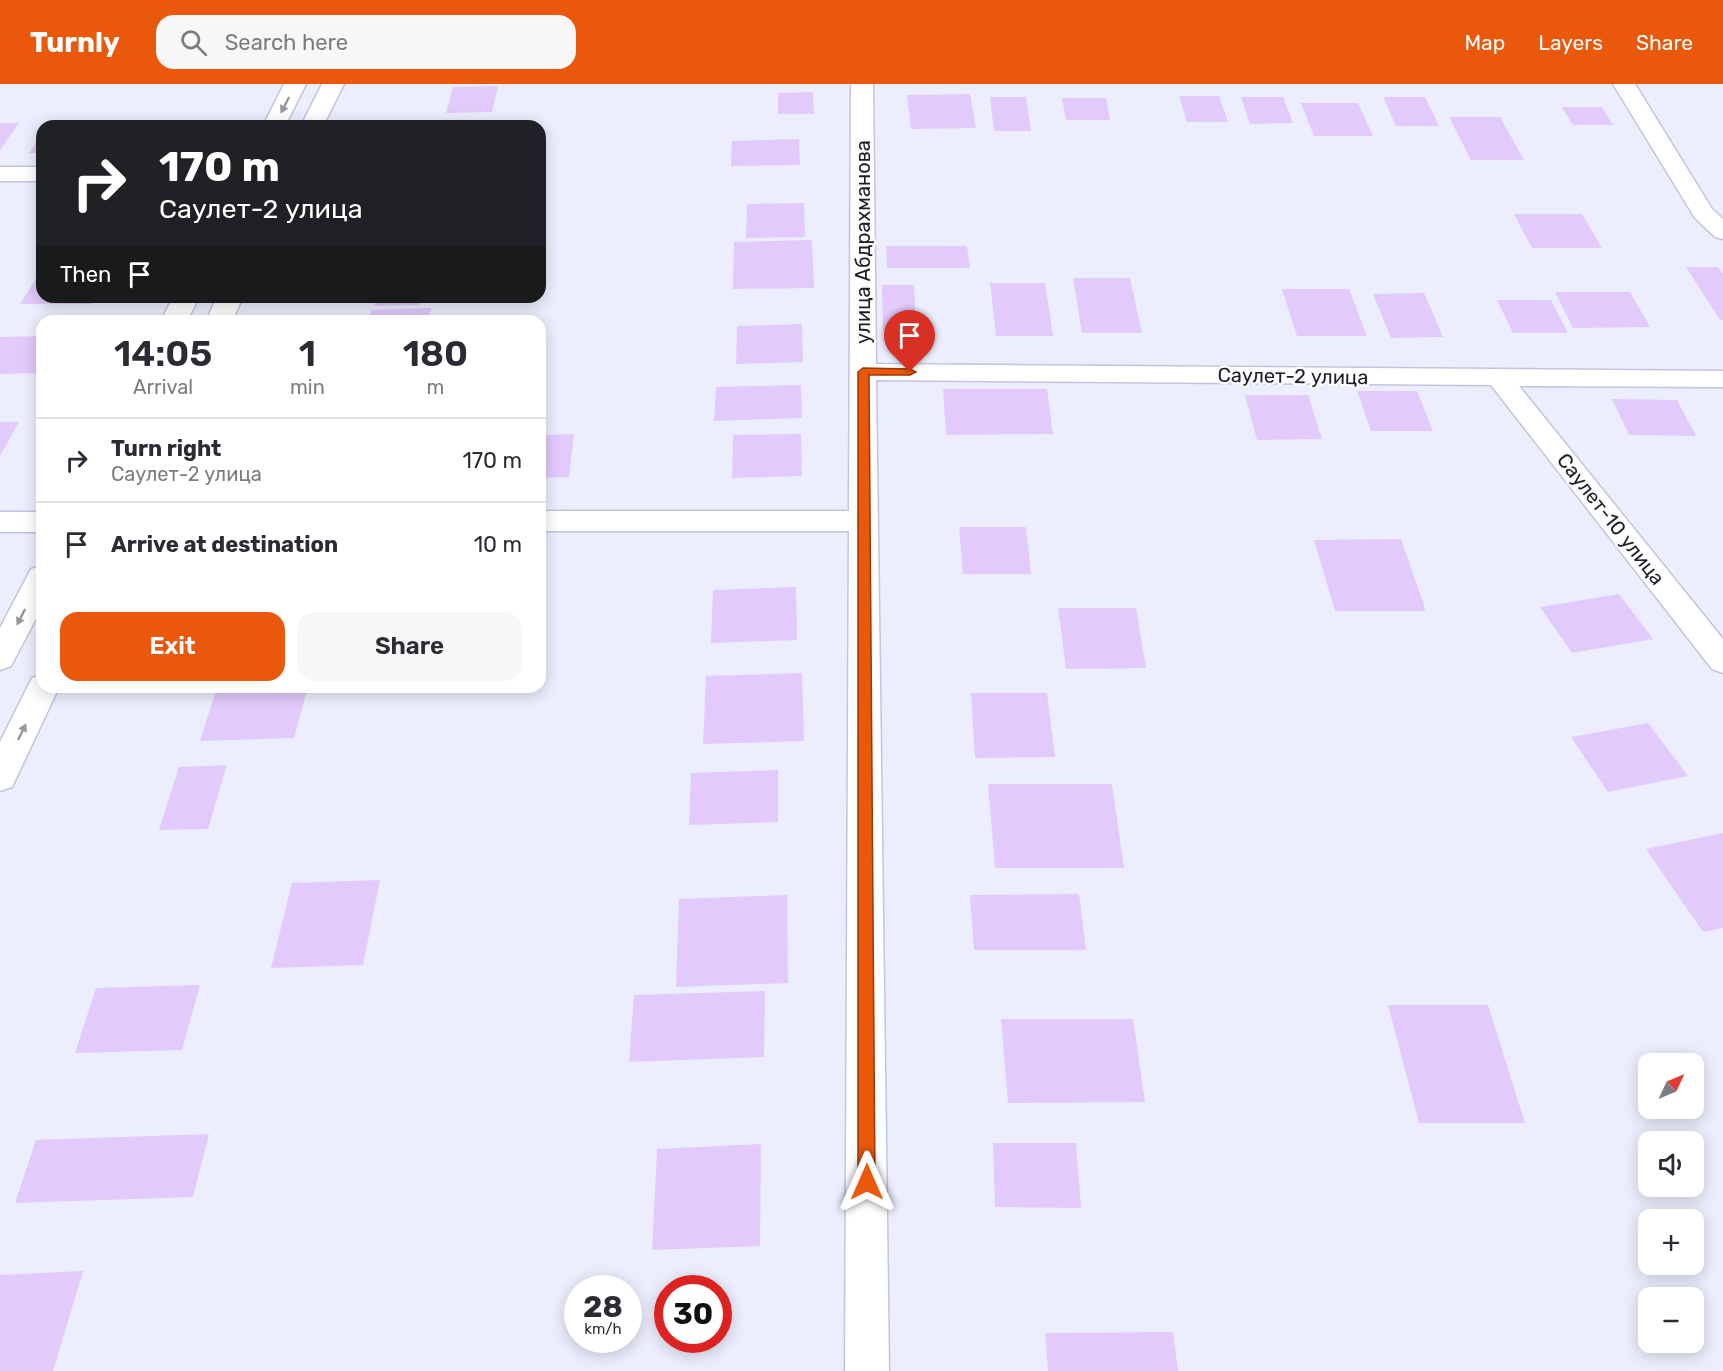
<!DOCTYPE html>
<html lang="en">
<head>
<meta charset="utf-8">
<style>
	body { margin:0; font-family:Rubik,sans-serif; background:#f7f7f7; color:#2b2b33; height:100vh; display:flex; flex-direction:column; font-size:22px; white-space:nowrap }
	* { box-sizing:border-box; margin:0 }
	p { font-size:20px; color:#7c7c81 }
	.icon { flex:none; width:33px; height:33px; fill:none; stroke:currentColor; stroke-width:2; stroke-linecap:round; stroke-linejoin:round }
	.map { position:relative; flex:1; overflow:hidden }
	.details { position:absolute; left:36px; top:231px; width:510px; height:378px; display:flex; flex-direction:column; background:#fff; border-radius:18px; box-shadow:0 3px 15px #0003 }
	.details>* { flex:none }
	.guide { position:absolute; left:36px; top:36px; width:510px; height:183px; border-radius:18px; box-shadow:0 3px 15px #0003; background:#202124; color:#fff; overflow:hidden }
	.needle { width:39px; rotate:46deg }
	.buttons { position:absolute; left:1638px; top:969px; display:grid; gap:12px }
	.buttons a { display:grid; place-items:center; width:66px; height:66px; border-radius:12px; background:#fff; box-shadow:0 3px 15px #0003; font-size:30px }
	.speed { position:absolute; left:564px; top:1191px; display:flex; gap:12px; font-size:30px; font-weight:700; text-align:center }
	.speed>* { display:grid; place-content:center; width:78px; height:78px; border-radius:50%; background:#fff; box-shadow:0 3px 15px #0003; line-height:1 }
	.speed small { font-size:15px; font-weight:400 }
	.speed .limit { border:9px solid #d22; background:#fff; color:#111 }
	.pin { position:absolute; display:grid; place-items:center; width:51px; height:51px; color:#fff; margin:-62px -26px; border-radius:50% 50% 50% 0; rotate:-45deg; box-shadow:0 0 6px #0007 }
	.pin .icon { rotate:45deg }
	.me { position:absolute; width:66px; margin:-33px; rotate:0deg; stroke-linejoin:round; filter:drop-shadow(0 0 4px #0008) }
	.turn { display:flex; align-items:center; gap:21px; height:126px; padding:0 24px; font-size:27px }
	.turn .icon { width:78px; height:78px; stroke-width:2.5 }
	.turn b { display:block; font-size:42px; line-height:51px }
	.then { display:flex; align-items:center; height:57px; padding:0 24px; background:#0003; gap:12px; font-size:22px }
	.eta { display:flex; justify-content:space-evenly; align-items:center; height:102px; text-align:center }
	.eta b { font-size:36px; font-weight:600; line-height:42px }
	.button { display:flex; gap:12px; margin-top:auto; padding:12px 24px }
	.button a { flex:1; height:69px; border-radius:18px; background:#ea580c; color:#fff; font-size:24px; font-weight:600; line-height:69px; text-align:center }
	.button a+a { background:#f7f7f7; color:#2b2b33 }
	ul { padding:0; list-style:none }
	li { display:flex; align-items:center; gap:18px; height:84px; padding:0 24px; border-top:2px solid #e1e1e2 }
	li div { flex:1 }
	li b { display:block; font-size:22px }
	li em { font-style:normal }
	header { display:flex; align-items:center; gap:36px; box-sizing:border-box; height:84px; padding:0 30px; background:#ea580c; color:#fff }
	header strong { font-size:28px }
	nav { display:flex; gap:33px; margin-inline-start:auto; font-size:21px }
	.search { width:420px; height:54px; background:#f7f7f7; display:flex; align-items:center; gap:15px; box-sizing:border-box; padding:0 21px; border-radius:18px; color:#7c7c81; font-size:22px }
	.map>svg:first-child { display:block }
</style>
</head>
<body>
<header>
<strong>Turnly</strong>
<div class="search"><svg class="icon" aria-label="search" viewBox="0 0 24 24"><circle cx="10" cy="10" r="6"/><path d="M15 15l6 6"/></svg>Search here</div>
<nav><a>Map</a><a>Layers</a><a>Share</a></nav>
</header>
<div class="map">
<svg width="1723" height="1287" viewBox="0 0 1723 1287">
	<rect width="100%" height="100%" fill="#eceefd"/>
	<path fill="#e3cafd" d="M498,2L492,28L446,29L453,3Z
		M813,8L814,30H778V9Z
		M970,10L976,44L911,45L907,11Z
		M1179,12H1219L1228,38H1187Z
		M990,13H1026L1031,47H994Z
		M1241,13H1283L1293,39L1250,40Z
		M1383,13H1425L1439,42H1396Z
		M1062,14H1106L1110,36H1066Z
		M1301,19H1358L1373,52H1314Z
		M1562,23H1602L1613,41H1573Z
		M1449,33H1500L1524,76H1471Z
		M52,36H116L112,42H48Z
		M143,38H199L197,42H141Z
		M0,39H19L0,66Z
		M42,50V69H29Z
		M799,55L800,81L731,82L732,57Z
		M804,119L805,153L746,154L747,120Z
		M1514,130H1582L1602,164H1532Z
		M812,156L814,204L733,205L734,158Z
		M886,162H967L970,184H887Z
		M1686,183H1718L1723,190V236H1720Z
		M39,190H42V213H95L92,220H20Z
		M1073,194H1130L1142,249H1082Z
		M990,199H1045L1053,252H996Z
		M882,201H914L916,247H883Z
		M1282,205H1349L1367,252H1297Z
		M1555,208H1630L1650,243L1573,244Z
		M1424,209L1443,253L1391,254L1373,210Z
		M377,213H422L420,221L374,222Z
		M1497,216H1551L1568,249H1513Z
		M431,224L428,237H369L371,226Z
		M802,240L803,278L736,280L737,242Z
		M42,252V289L0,290V253Z
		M801,301L802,334L714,337L716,303Z
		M943,305H1047L1053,350L946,351Z
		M1357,307H1417L1433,347H1371Z
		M1245,311H1308L1322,355L1257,356Z
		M1612,315L1677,316L1696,352L1629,351Z
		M0,338H19L0,372Z
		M574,350L569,393L540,394V351Z
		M801,350L802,392L732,394L733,351Z
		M959,443H1026L1031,490H963Z
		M1401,455L1426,527H1335L1314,456Z
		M796,503L797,556L711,559L713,506Z
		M1619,510L1653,555L1572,569L1540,523Z
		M1058,524H1136L1146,584L1066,585Z
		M802,589L804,657L703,660L706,592Z
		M217,603H308L294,654L200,657Z
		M971,609H1047L1055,673L975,674Z
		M1648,639L1688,692L1608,708L1571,653Z
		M227,681L208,745L159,746L179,683Z
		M778,686V738L689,741L691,689Z
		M988,700H1112L1124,784H995Z
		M1723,749V844L1703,848L1646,765Z
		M380,796L363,881L271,884L292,799Z
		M1079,810L1086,866H974L970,811Z
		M787,811L788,899L676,903L679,815Z
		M200,901L182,966L75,969L96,904Z
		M765,907L764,973L629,978L634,911Z
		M1388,921H1488L1525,1039H1419Z
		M1001,935H1133L1145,1018L1008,1019Z
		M209,1050L193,1113L15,1119L36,1056Z
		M993,1059H1076L1081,1124L995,1123Z
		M761,1060L760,1162L652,1166L657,1065Z
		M83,1187L53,1287H0V1191Z
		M1173,1248L1178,1287H1048L1045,1249Z"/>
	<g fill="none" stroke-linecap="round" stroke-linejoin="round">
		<g stroke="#c2c5df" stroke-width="3">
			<path id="minor" d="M851,0H873L876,280L1723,287V303L1519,302L1723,555V589L1712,585L1491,301L876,296L889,1287H845L849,447H540V427H849Z
				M1613,0H1635L1712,125L1723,135V155L1715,153L1695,134Z
				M0,83H42V97H0Z
				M0,428H42V448H0Z"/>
		</g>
		<g stroke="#c2c5df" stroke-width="3">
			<path id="tertiary" d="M284,0H306L285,42H263Z
				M322,0H344L323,42H301Z
				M173,213H199L187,237H161Z
				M217,213H243L232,237H206Z
				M42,482V523L11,582L0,586V544L31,485Z
				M42,591V603H59L12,703L0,707V658L32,594Z"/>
		</g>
		<use href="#minor" fill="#fff" fill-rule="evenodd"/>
		<use href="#tertiary" fill="#fff" fill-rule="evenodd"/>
	</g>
	<defs><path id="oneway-solid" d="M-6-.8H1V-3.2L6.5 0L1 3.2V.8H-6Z" transform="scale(1.5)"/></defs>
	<g fill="#99999d">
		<use href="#oneway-solid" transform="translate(285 21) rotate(117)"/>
		<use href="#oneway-solid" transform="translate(21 533) rotate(117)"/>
		<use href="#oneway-solid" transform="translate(22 648) rotate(-64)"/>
	</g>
	<path fill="#ea580c" stroke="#983908" stroke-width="1.5" d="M863,284L910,285L916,288L910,291H869L875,1098L873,1104L867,1107L860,1104L858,1098V288Z"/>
	<g text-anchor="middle" stroke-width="5" stroke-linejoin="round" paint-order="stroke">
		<g font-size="20" fill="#1c1d26" stroke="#fcfcfc">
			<text transform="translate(863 158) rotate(-90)" y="7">улица Абдрахманова</text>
			<text transform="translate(1293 292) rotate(1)" y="7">Саулет-2 улица</text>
			<text transform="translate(1611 435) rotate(52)" y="7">Саулет-10 улица</text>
		</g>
	</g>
</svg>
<div class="buttons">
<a><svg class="needle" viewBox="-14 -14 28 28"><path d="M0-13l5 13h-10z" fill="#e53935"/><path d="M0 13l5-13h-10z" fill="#7c7c81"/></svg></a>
<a><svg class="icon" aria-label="sound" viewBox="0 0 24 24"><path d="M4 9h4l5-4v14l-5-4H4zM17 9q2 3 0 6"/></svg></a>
<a>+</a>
<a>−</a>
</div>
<div class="speed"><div>28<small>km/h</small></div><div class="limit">30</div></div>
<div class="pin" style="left:910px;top:288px;background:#d93025"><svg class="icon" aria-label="arrive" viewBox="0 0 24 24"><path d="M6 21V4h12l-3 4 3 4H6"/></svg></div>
<svg class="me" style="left:867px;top:1098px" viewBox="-20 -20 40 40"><path d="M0-17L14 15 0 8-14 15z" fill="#ea580c" stroke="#fff" stroke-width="4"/></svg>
<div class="guide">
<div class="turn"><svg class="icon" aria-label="right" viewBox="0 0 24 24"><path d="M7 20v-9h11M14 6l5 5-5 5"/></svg><div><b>170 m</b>Саулет-2 улица</div></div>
<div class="then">Then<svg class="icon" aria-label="arrive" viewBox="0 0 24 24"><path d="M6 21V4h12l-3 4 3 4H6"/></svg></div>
</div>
<section class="details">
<div class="eta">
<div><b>14:05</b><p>Arrival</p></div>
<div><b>1</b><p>min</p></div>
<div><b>180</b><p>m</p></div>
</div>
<ul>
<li><svg class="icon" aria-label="right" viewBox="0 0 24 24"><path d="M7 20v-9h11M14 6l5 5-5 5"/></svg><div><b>Turn right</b><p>Саулет-2 улица</p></div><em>170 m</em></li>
<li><svg class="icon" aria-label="arrive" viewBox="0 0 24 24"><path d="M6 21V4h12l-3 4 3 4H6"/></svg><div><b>Arrive at destination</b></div><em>10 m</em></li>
</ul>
<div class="button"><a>Exit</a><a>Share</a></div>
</section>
</div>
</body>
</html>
